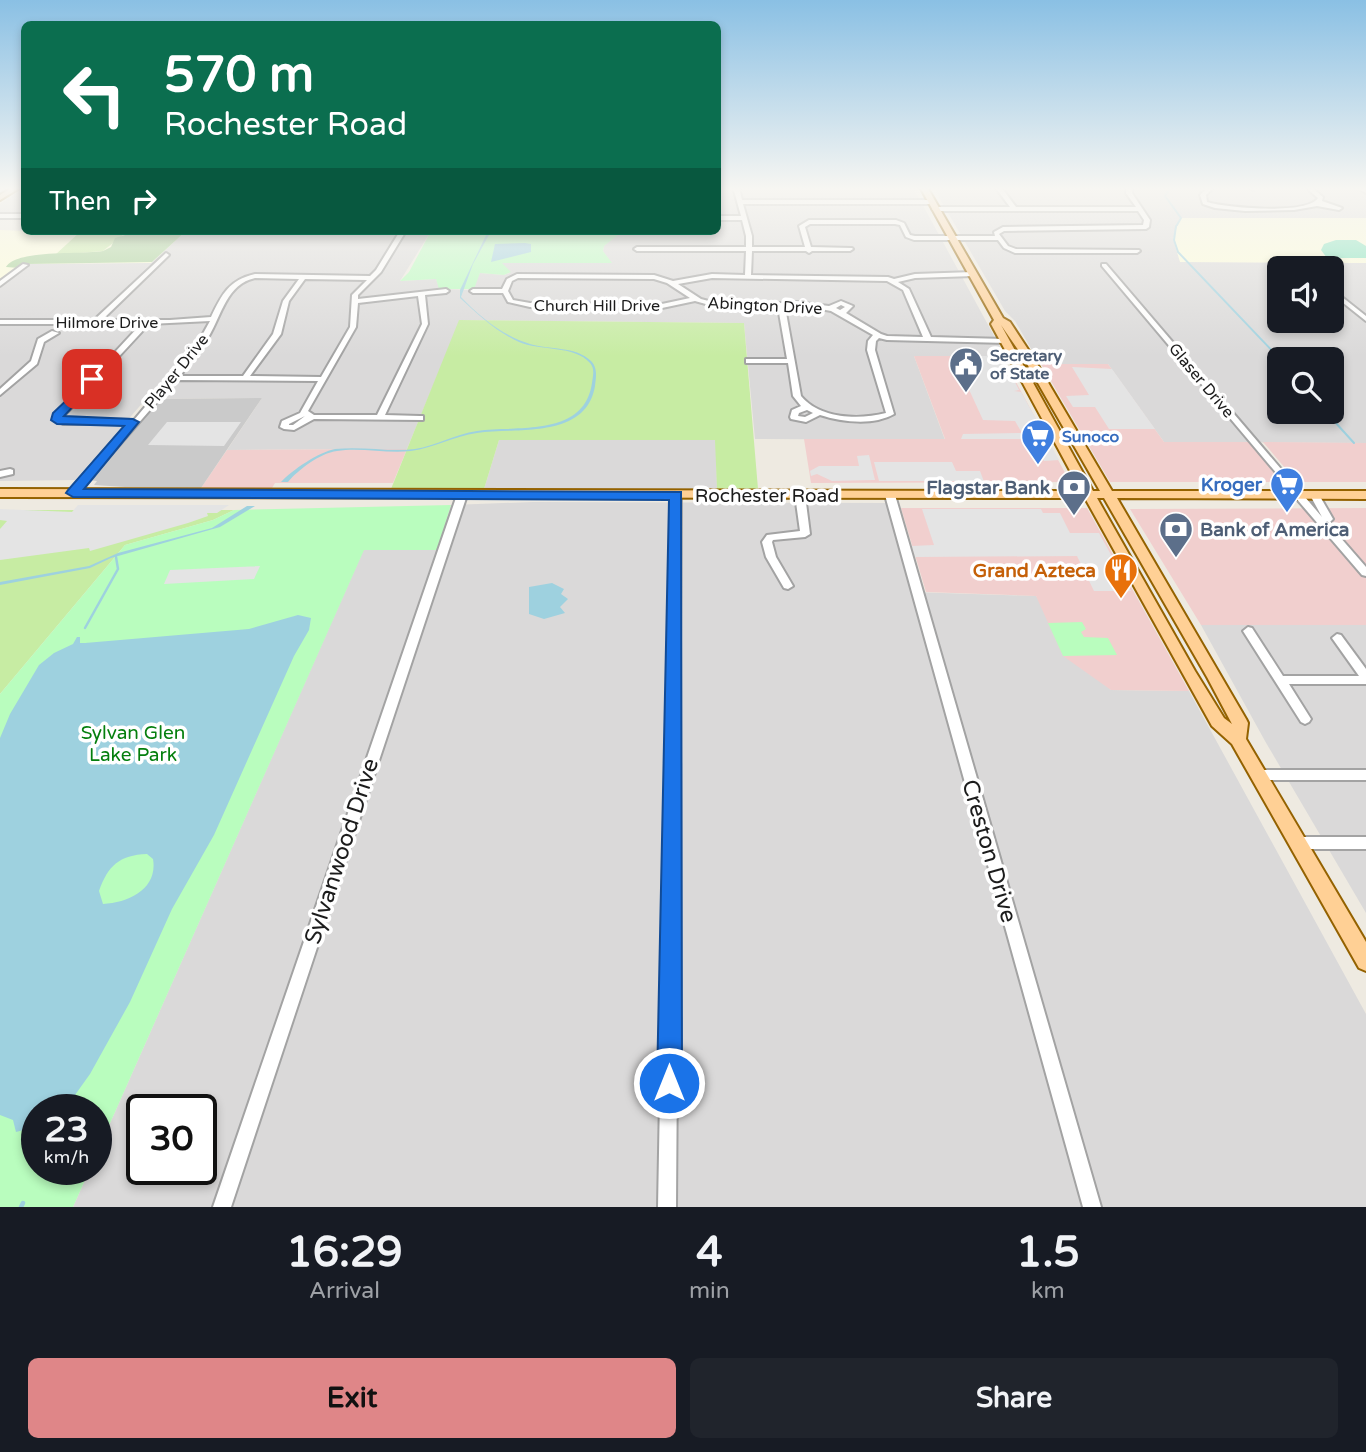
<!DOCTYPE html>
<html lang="en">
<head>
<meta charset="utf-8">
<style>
	body { margin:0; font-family:"Varela Round",sans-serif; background:#20242c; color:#f1f3f6; height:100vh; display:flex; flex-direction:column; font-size:26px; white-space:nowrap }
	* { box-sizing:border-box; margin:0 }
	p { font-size:23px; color:#9ea1a6 }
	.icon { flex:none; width:38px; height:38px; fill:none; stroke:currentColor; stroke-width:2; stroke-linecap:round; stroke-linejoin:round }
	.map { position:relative; height:1207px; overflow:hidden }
	.drawer { display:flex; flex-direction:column; background:#171b24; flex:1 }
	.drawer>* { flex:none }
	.hud { position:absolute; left:21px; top:21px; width:700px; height:214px; border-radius:10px; box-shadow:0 4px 10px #0003; background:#0b6e4f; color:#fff; overflow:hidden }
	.tools { position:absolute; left:1267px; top:256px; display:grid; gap:14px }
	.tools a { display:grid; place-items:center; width:77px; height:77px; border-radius:10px; background:#171b24; box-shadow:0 4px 10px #0003; font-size:35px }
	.speed { position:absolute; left:21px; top:1094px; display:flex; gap:14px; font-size:35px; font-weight:700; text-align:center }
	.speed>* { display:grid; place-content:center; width:91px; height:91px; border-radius:50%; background:#171b24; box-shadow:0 4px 10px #0003; line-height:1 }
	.speed small { font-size:18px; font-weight:400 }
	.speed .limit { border:4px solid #111; border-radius:10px; background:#fff; color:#111 }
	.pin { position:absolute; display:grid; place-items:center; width:60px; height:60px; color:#fff; margin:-30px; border-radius:14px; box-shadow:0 4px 10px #0006 }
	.me { position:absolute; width:77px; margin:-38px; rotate:0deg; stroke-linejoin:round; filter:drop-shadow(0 0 5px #0008) }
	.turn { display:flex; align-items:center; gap:24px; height:147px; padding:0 28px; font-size:32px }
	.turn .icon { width:91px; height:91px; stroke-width:2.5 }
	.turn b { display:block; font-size:49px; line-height:60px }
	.then { display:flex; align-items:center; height:66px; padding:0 28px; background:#0003; gap:14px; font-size:26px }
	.eta { display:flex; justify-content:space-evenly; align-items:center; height:119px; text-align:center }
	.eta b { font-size:42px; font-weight:800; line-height:49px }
	.button { display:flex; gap:14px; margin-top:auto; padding:14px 28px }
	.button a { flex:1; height:80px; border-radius:10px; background:#df8688; color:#111; font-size:28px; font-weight:800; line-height:80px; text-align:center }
	.button a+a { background:#20242c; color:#f1f3f6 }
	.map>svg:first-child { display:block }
</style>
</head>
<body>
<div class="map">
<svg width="1366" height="1207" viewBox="0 0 1366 1207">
	<rect width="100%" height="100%" fill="#eeeae1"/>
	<path fill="#dad9d9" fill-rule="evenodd" d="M718,187H913L1005,356H914L945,440L755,439L744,323L460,320L407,449L227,450L262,398L146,399L75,480L0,481V326L162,325L167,320H0V279L21,264L186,231H431L400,281L436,279L440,289L471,290L480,273L504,275L510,273L501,263H611L603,251L604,246L617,235H495L497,231H718Z
		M933,187H1366V218H1180L1181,262L1366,263V443L1164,442L1108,364H1040L1015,321L1005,311ZM1279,268H1332V320H1279ZM1279,359H1332V411H1279Z
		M24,188V215H0V204Z
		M499,440H716L717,489H484Z
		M533,502L886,503L912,592L1036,596L1111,690L1189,691L1366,1014V1207H73L90,1169H96V1155L364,549L436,550L451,505ZM142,1110H201V1169H142Z
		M1201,625H1366V913L1265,741Z"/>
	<path fill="#f1cfce" d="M914,356H1002L1070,482L811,483L804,439H945Z
		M1041,364H1108L1164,442H1252L1284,482H1110Z
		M1263,442L1366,443V482H1297Z
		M407,449L393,483H275L272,488H201L227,450Z
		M901,508H1087L1189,691L1111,690L1063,656L1036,596L926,592Z
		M1366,508V625H1201L1130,509Z"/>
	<path fill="#ffffd9" d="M1180,218H1366V263L1180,262L1173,239Z
		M0,230L24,231H186L151,263L21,264L0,279Z"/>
	<path fill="#cacaca" d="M262,398L201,488L125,487L94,485L97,481L88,480L157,399Z"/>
	<path fill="#c7eca3" d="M81,231H143L123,235L103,251L55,255Z
		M459,320L744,323L758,489H717L715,440H499L484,489H391Z
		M0,510H234L213,520L125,545L0,694Z"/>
	<path fill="#a5d093" d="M139,231H186L152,262L26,264L19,268L6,267C17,249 80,255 103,251L111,247L115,238Z"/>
	<path fill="#b9fdbe" d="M431,231H497L496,235H618L604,246L603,251L612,263H502L511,272L504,275L480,273L474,289H439L436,279L400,281L409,272Z
		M451,505L437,550H364L96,1155V1110H37V1169H90L73,1207H0V694L125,545L213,520L234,510Z
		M1082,622L1086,629L1081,632L1084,637L1108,638L1117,655L1063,656L1048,623Z"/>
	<path fill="#79e3b9" d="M1336,240H1356L1366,246V258H1327L1321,250L1324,244Z"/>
	<path fill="#e4e4e4" d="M970,356H1002L1019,390L1014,391L1021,392L1059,460L1044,461L1032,439H961L963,434L1022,433L1015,421L983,420L961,372H978Z
		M1072,367L1112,369L1155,429H1109L1095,407H1073L1066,396L1089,395Z
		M167,422H241L224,446L148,445Z
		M869,455L875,480L832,481L817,474L811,476L810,471L819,466H859L857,456Z
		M874,462H952L956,471H980L986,487L963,488L960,481H879Z
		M78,505H229L217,513H207L208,516L188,523L90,551L89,548L0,560V529L7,521L0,520V509L72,512Z
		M922,509H1041L1043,513H1060L1070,533H1099L1131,591H1094L1077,556L915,557L912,546L934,545Z
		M260,566L254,579L164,584L170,570Z"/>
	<path fill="#9ed1df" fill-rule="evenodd" d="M488,231L490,233L473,264L461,297C480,317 503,336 530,344C549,350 576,346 591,361C598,368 596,377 595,386C586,440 516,427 477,433C454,436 434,448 411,451C387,454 361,447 337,451C320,453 298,470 288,482H281C292,470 319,452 335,449C362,446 389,452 415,449C436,446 455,434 477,431C517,425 584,438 592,383C593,375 595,369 590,363C575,345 539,351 519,342C495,331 479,315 460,298V290Z
		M525,243L531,244V252L491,262L495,244Z
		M247,506H255L220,527L111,558L90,568L0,585V582L89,566L118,553L212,528Z
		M552,583L564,589L561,594L568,599L560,607L565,613L544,619L529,614V587Z
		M298,615L311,618L309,630L294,656L214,835L172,909L130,1002L90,1074L65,1109H54L53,1107L37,1110L27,1129L16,1132L13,1120L0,1115V738L10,714L39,665L54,653L73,644L77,637H80V643H85L249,629ZM147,854L153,859C158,888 130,903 103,904L99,891C108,866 119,855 147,854Z"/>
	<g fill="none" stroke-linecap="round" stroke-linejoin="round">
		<path stroke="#9ed1df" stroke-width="2" d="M1171,187L1165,196L1181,218L1177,225
			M1176,226L1174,240L1178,252L1280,359
			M1325,411L1354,443"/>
		<path stroke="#9ed1df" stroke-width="2.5" d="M85,628L118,569L116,557"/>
		<path stroke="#9ed1df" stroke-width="4.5" d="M21,1207L23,1203"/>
		<g stroke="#a3a3a3" stroke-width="4">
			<path id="minor" d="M733,187H739L742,200H931L934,202L931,204H743L752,236V247H805L799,226L809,220H896L904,223L910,235L915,236H995L994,232L1003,227L1143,225L1144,220L1138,211H935L932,209L935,207H1010L995,187H1001L1016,207H1136L1126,193V187H1132V193L1150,220L1149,227L1146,229L1004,231L999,234L1008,246L1016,249L1139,250L1140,251L1137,253H1015L1004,248L998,240H914L906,237L900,225L895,224H810L805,227L811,247L852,248L853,249L850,251H812L809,253L806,251H752L751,275L888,277L894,279L915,274L973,272L976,274L973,276L915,278L898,282L909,289L931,337L1004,339H1007V343L887,340L879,338L876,341L875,350L894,414C873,426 842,422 820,415L806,422L791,419L790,417L792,410L801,406L793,396L788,363H746V359H787L778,307L720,308L695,301L662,308L530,307L508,302L503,293H473L470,291L473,289H502L507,279L517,274L654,275L673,281L712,274L745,275L746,251H637L634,249L637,247H746V236L742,220H718V216H741ZM518,278L654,279L667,283L690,298L662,304L530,303L513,300L508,291L512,281ZM712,278L887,281L903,290L923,337L887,336L881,334L846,313L853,306L841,301L829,306L795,302L750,305L720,304L701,299L678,284ZM841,305L845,307L840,310L836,308ZM785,307H810L831,311L873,335L868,341L867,350L886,413C859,420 820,419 801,396ZM807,410L813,413L805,417L798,416L799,413Z
				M1208,187H1214L1206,195L1207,202C1227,208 1307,215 1318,198L1305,187H1311L1323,197L1322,201L1342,208L1339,210L1317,206L1294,210L1245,211L1215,208L1203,204L1200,195Z
				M1245,187H1255L1256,188L1253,190Z
				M1356,187L1366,189V193L1357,188Z
				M0,214H24V218H0Z
				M400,231H406L381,272L358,295V299L446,289L449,291L446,293L425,295L428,324L385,415L420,416H423V420L314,419L294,430L284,429L280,427L282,421L300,413L318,381L176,380L76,495H70L68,493L70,491L129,424H63L53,419L141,324H0V320H94L166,253L169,255L168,256L102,320H170L211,317C222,294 229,280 255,274L370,276L376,270ZM255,278L299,279L283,301L273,334L243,376H180C190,363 201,350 209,336C222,314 227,284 255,278ZM305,279L367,280L352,295L350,327L321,377L250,376L281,334L289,301ZM418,296L422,324L377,415H314L308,411L356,327L358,303ZM210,321L200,339L186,358L134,420L62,418L149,324ZM305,416L293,425H289V424Z
				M1298,262L1306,268H1299L1295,264Z
				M23,264L28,265L0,286V281Z
				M1102,264H1106L1322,517L1310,495L1312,493H1318L1333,519L1331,521H1326L1366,567V576L1362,575L1295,497L1294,494L1102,266Z
				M1332,289L1366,316V321L1332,294Z
				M52,331L59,333L44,342L37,364L0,395V389L31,361L38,339Z
				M10,469L13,470V474L0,477V471Z
				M462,492L467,495L231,1207H213L457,495Z
				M676,492L681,495L676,1207H658L671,495Z
				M800,492L805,495L810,534L805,537L773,540L772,542L776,557L793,586L788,589L784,588L766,557L762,542L767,535L800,531L795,495Z
				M890,492L895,495L1101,1207H1083L885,495Z
				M1248,627L1252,628L1283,676H1359L1332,638L1337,634L1341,635L1366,669V684H1289L1311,719L1309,722L1305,724L1301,722L1243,631Z
				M1258,770H1366V780H1258L1254,779L1252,775L1254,771Z
				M1298,837H1366V849H1298L1293,847L1291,843L1293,839Z"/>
		</g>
		<g stroke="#946200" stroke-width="4">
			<path id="major" d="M13,187H21L0,200V195Z
				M920,187H927L1003,318L1010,322L1033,357L1112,491H1366V499L1117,498L1246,719L1248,723L1246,739L1366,942V971L1359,968L1232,744L1212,726L1085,498L0,497V489L1081,491L991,324L994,320ZM1001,325L1023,357L1100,491H1093ZM1097,498H1104L1207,677L1232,724L1224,718L1195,671Z"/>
		</g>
		<use href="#minor" fill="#fff" fill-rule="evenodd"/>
		<use href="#major" fill="#ffd095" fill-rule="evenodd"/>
	</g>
	<linearGradient id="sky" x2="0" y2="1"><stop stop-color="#8ac0e4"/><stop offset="0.53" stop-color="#f7f6f2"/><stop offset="1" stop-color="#f7f6f2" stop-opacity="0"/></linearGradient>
	<rect width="1366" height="356" fill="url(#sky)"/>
	<path fill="#1a73e8" stroke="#114b97" stroke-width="2" d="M92,376L98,379L96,382L64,416L133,419L139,422L84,489L681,492L682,1083L678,1092L669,1096L660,1092L657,1083L669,500L73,497L66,493L68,490L124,426L57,424L51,420L53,413Z"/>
	<defs>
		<g id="civic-pin" transform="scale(1.75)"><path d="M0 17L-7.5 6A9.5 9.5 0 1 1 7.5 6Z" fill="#5c6f8a" stroke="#fff"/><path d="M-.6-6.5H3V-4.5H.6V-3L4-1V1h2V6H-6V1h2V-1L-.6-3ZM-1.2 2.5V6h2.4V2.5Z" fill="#fff"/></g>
		<g id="supermarket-pin" transform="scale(1.75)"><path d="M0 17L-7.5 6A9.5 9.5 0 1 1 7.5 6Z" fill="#3f7fe0" stroke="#fff"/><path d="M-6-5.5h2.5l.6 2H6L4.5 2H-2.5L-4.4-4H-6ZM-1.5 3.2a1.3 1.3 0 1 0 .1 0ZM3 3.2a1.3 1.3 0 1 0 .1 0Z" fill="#fff"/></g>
		<g id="bank-pin" transform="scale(1.75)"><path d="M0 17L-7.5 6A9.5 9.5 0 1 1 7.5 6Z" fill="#5c6f8a" stroke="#fff"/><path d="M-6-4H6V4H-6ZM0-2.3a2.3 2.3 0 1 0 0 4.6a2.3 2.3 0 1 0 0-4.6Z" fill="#fff"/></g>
		<g id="restaurant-pin" transform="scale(1.75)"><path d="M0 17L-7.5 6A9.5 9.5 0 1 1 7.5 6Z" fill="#e8710a" stroke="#fff"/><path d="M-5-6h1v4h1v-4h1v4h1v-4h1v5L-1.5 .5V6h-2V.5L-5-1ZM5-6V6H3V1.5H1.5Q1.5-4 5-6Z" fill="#fff"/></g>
	</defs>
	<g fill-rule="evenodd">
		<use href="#civic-pin" x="966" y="364"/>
		<use href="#supermarket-pin" x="1038" y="436"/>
		<use href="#supermarket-pin" x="1287" y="484"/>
		<use href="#bank-pin" x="1074" y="487"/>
		<use href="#bank-pin" x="1176" y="529"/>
		<use href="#restaurant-pin" x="1121" y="570"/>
	</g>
	<g text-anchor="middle" stroke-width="7" stroke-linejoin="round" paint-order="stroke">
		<g font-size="16" fill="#1c1c1c" stroke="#fff">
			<text x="597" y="311">Church Hill Drive</text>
			<text transform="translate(765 305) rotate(3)" y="6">Abington Drive</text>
			<text x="107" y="328">Hilmore Drive</text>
			<text transform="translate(176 371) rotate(-51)" y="6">Player Drive</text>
			<text transform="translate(1202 380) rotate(50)" y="6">Glaser Drive</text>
		</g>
		<g font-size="16" font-weight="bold" fill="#4e5e75" stroke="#fff" text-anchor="start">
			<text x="990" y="361">Secretary<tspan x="990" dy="18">of State</tspan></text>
		</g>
		<g font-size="16" font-weight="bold" fill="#366cbe" stroke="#fff" text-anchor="start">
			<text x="1062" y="442">Sunoco</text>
		</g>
		<g font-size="19" font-weight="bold" fill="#366cbe" stroke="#fff" text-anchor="end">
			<text x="1262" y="491">Kroger</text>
		</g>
		<g font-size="19" font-weight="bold" fill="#4e5e75" stroke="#fff" text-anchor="end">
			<text x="1050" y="494">Flagstar Bank</text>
			<text x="1200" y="536" text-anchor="start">Bank of America</text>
		</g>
		<g font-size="19" fill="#1c1c1c" stroke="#fff">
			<text x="767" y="502">Rochester Road</text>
		</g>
		<g font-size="19" font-weight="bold" fill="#c56008" stroke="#fff" text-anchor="end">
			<text x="1096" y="577">Grand Azteca</text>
		</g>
		<g font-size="19" fill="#057f0e" stroke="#fff">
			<text x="133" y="739">Sylvan Glen<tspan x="133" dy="22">Lake Park</tspan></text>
		</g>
		<g font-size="23" fill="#1c1c1c" stroke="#fff">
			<text transform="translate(341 851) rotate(-72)" y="8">Sylvanwood Drive</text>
			<text transform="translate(990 851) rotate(74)" y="8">Creston Drive</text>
		</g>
	</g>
</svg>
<div class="tools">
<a><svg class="icon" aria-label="sound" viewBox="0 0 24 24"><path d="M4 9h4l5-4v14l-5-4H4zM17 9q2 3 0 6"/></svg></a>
<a><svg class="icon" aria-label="search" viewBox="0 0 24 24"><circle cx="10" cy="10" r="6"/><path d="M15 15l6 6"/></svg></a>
</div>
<div class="speed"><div>23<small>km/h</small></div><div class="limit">30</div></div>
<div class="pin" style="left:92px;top:379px;background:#d93025"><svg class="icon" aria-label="arrive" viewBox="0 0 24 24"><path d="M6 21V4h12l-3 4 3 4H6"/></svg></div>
<svg class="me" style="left:669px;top:1083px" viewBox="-20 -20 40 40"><circle r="17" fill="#1a73e8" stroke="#fff" stroke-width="3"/><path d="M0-11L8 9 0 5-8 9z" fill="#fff"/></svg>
<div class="hud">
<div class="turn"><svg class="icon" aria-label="left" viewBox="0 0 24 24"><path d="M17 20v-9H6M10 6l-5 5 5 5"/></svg><div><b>570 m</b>Rochester Road</div></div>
<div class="then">Then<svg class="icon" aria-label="right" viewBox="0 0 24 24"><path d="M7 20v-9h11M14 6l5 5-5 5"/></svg></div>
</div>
</div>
<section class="drawer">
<div class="eta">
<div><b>16:29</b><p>Arrival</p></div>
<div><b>4</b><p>min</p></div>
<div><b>1.5</b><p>km</p></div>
</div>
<div class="button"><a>Exit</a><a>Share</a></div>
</section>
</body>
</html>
